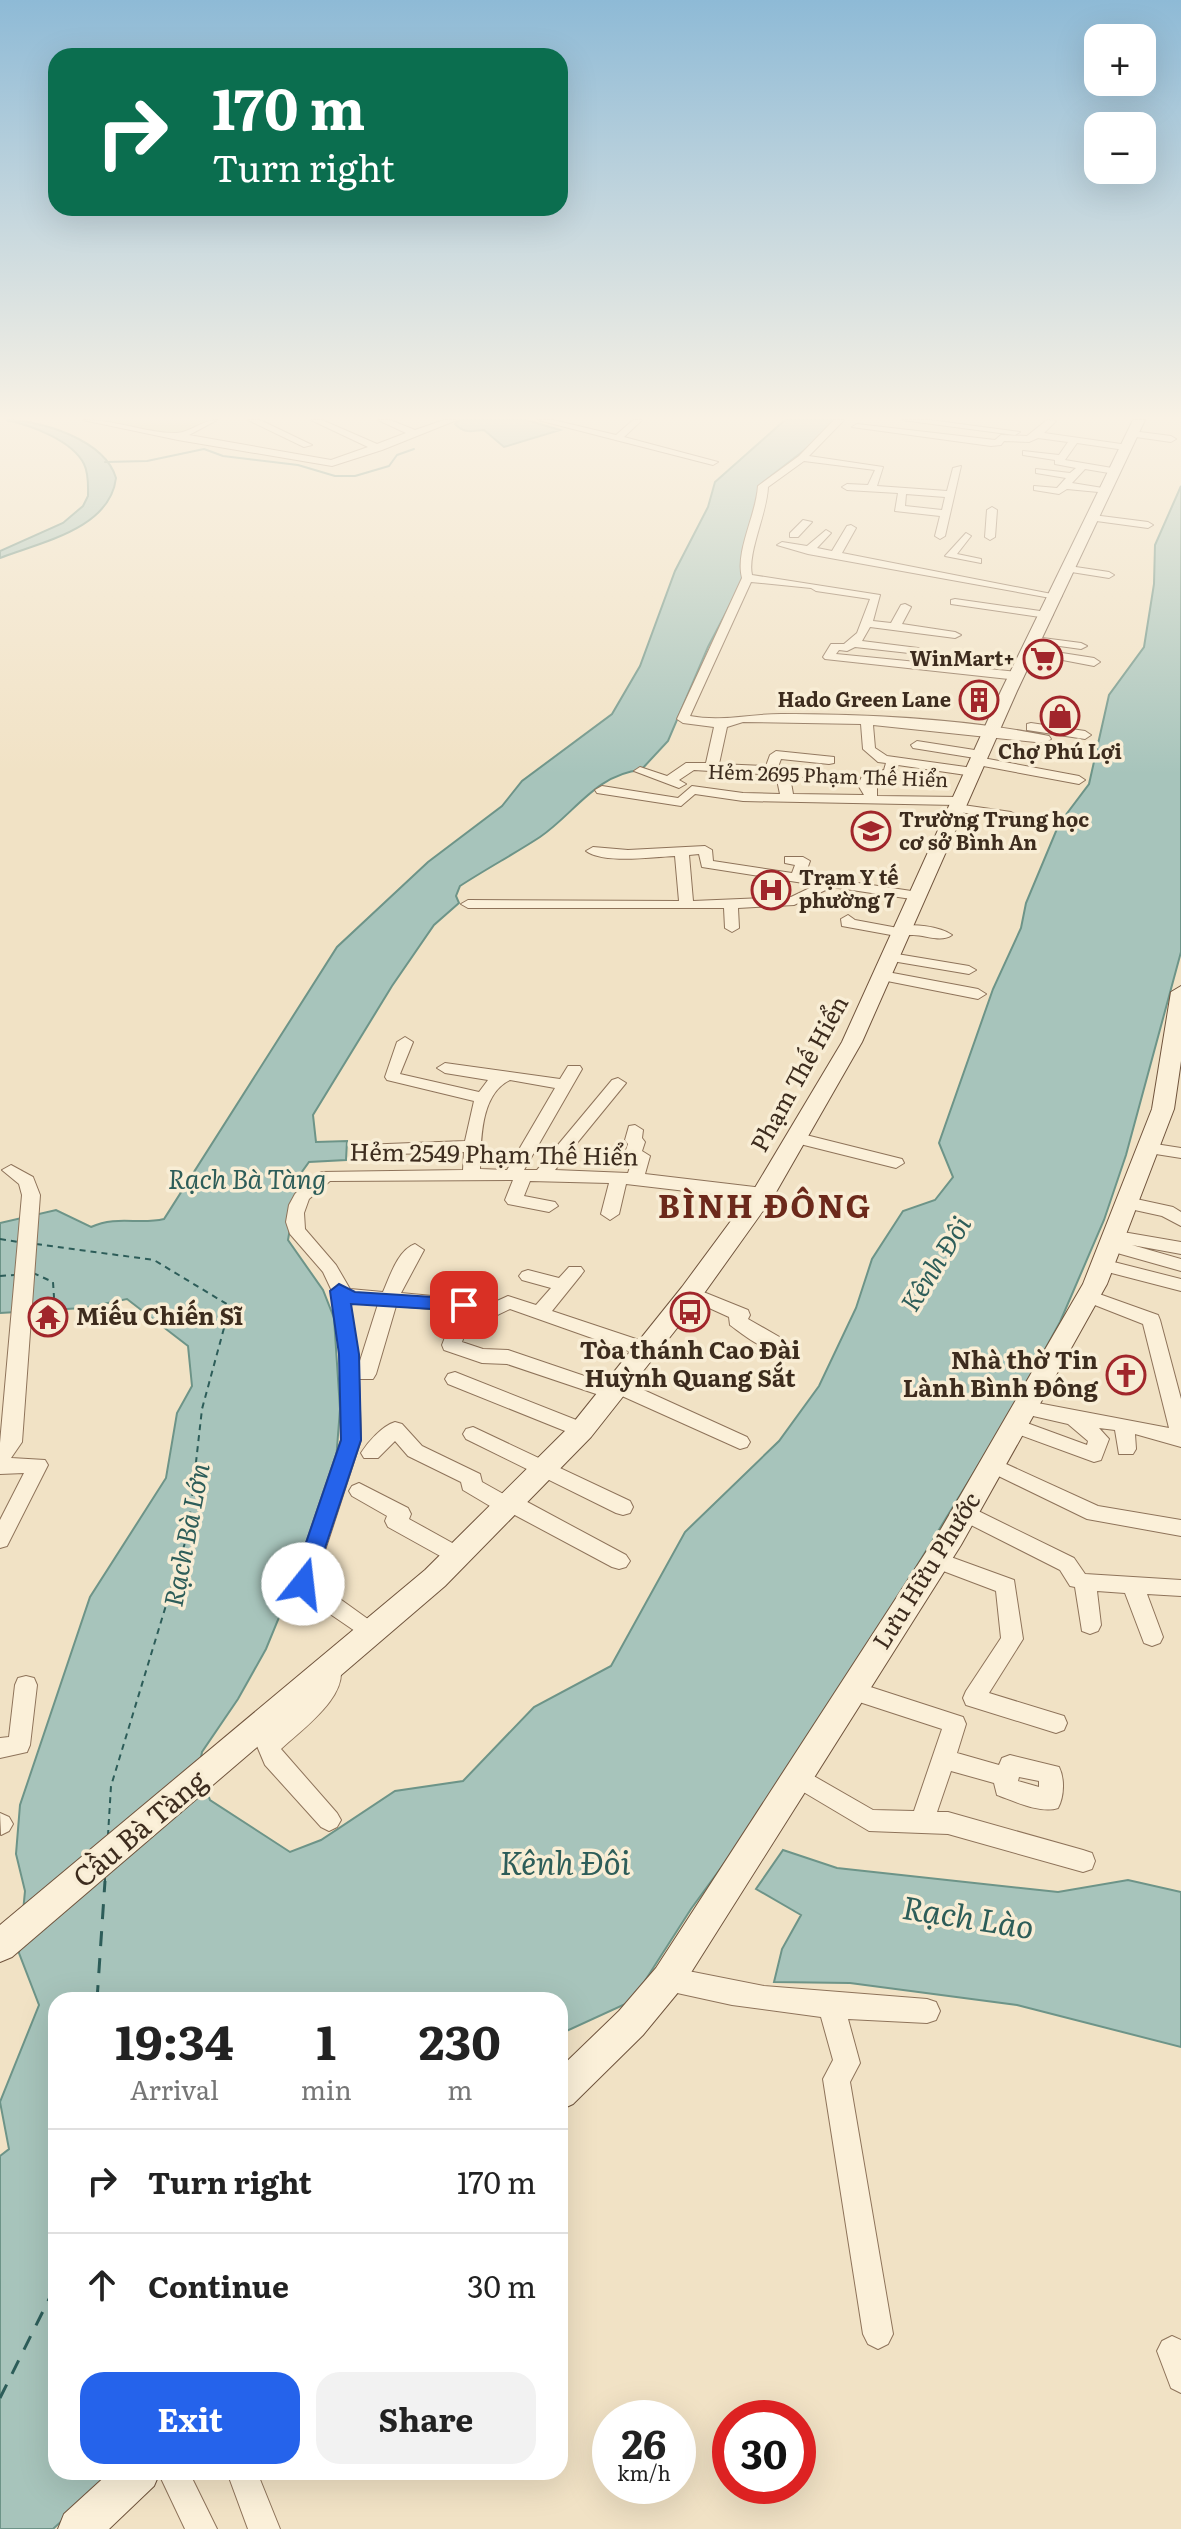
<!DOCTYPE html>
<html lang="en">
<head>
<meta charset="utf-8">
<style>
	body { margin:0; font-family:Literata,serif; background:#f2f2f2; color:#222; height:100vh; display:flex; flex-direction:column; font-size:30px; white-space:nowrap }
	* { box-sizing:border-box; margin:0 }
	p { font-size:26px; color:#767676 }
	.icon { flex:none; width:44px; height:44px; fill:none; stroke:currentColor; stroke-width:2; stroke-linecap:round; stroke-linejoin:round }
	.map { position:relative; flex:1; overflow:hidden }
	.side { position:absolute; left:48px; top:1992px; width:520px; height:488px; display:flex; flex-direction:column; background:#fff; border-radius:24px; box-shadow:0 8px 32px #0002 }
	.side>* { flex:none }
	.top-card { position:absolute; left:48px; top:48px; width:520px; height:168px; border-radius:24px; box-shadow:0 8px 32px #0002; background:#0b6e4f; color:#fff; overflow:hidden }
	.tools { position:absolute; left:1084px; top:24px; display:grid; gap:16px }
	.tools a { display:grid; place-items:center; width:72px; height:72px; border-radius:16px; background:#fff; box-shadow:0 8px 32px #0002; font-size:40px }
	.speed { position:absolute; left:592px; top:2400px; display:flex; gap:16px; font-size:40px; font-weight:700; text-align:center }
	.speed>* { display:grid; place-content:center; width:104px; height:104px; border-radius:50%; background:#fff; box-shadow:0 8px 32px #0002; line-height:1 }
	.speed small { font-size:20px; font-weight:400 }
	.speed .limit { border:12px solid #d22; background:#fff; color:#111 }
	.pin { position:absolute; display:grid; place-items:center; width:68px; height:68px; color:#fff; margin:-34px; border-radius:16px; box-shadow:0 4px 12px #0006 }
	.me { position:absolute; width:88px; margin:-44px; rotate:16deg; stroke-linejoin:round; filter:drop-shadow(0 0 6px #0008) }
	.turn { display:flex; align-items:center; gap:28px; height:168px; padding:0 32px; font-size:36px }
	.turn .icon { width:104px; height:104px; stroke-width:2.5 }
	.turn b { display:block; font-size:56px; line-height:68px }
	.eta { display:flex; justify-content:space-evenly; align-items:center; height:136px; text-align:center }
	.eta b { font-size:48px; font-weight:700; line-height:56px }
	.button { display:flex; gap:16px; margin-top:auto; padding:16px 32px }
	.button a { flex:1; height:92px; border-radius:24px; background:#2563eb; color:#fff; font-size:32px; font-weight:700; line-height:92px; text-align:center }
	.button a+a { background:#f2f2f2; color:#222 }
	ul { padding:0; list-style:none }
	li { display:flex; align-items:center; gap:24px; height:104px; padding:0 32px; border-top:2px solid #e0e0e0 }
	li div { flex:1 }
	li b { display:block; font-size:30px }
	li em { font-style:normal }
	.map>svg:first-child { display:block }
</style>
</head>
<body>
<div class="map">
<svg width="1181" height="2529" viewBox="0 0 1181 2529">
	<rect width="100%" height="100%" fill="#f1e2c5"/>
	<path fill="#ccd098" d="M98,420H209L182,433L169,434Z"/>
	<path fill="#a7c4bb" stroke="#6d9488" stroke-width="2" d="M6,420C41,420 105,440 116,478C110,529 41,542 0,558V551L63,523L83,506L88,496C88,486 89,474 84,464C72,440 30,425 6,420Z
		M459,420H527L560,430L504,447L484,430C471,431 465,434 455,424Z
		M785,420H836L820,438L762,483L743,580L708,647L668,741L641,770C596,774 574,814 540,837C514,854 486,869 460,886L456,896L459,903L434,925L392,986L313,1115L316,1142L347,1141L346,1160L309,1162L299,1176L288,1240L323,1290L334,1318L340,1409L336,1461L294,1581L266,1649L238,1699L202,1752L199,1769L210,1800L290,1852L321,1840L395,1791L463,1781L534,1707L611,1666L685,1532L779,1441L819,1386L856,1308L872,1259L903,1211L935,1200L953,1177L939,1143L993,989L1021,928L1026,903L1059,824L1089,784L1109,695L1144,647L1154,584L1155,545L1181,486V952L1126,1155L1104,1220L1060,1322L1009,1415L793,1769L691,1909L632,2001L560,2034V2000H56V2472H115L53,2529H0V2156L9,2149L0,2102L39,2005L19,1953L25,1891L16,1854L20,1805L90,1597L166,1478L177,1413L192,1386L188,1346L127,1299L83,1308L0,1313V1223L56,1210L91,1227C117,1215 139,1225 164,1219L337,947L428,862L502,806L522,781L612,714L640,666L675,571L708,507L715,482Z
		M783,1850L837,1868L1058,1892L1128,1880L1181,1892V2047L1017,2005L850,1983L774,1982L782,1949L801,1915L756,1889Z"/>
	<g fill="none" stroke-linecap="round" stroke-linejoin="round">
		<path stroke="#6d9488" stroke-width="2" d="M105,462L147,461L204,449L223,456L298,465L335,476H355L389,466L397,455L414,449"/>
		<path stroke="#2d5d59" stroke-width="2" stroke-dasharray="6 5" stroke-linecap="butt" d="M0,1239L18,1242
			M36,1244L154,1260L230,1306L202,1409L188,1533L111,1786L108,1835
			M33,1273L53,1282L54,1297L48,1317
			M0,1276L15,1275
			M105,1883V1877"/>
		<path stroke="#2d5d59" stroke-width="3" stroke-dasharray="15 12" stroke-linecap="butt" d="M97,2000L105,1881
			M0,2398L56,2285"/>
		<g stroke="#8e735a" stroke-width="2">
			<path id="street" d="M83,420C115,419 148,434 177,433C191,432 202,420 217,420L189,435L331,460L368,447L311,420H322L377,444L406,433L378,420H390L415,430L444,420H457L382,450L332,466L178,440Z
				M248,420H260L312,445L304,447Z
				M538,420H553L616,435L633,420H642L624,437L718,462L713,465Z
				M834,420H844L809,456L883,467L877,486L947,491L953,468L961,466L945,536L940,539L935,536L940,516L895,511L898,493L847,490L842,487L847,484L868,485L875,470L804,461L768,487C767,514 747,553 752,575L880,595L873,621L891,623L901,605L905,604L911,607L902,624L955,632L961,635L955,638L870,627L862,641L918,648L924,651L918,654L855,647L847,651L839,650L836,654L1018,672L1024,676L1018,680L825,659L823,657L831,644H844L857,633L870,599L816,591L811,588L751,582L690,716C722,722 749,714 781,714C864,714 968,719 1049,736L1051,739L1045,743L873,725L875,748L887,756L973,768L979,772L973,776L898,765L895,776L873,780L872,784L877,788V796L961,797L968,801L963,805L1011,812L1018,816L1011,820L959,812L952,808L956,805L743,801L695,794L681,806L597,793L595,790L602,786L678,798L692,786L743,793L780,794L776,775L694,770L679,780L686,784L679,788L634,771L640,767L667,776L686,763H706L714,727L683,723L677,719L742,578C735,551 756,516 758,486L799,456ZM906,494L945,497L942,510L905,506ZM743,722L861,724L863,749L878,762L886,763L884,770L863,774L858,785L864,795L793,794L790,777L822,778L828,774L822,770L778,767L781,759L829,764L834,763V757L776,751L770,755L766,766L719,764L727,727Z
				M902,420H930L1020,432L1015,435Z
				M1047,420L1056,421L1044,433L1128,445L1130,447L1125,450L1077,443L1065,460L1118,469V473L1115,474L1085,469L1072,483L1109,489V493L1067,489L1059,494L1034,490V486L1057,488L1066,478L1036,473V469L1070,473L1076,468L1055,464V460L1023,455V451L1059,455L1068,442L1038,438L1029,442L1004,441L1001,445L991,446L852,427L857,424L995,440L1001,435L1027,436Z
				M1132,431L1171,436L1176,439L1171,442L1129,436L1127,434Z
				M992,507L997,510L995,537L990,540L985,537L987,510Z
				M1093,515L1148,522L1153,525L1148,528L1089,520V516Z
				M803,520L812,522L798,537H790V533Z
				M851,525L856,528L842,553L1062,596L1056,599L808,554L777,545L782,542L807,546L826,530L831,533L817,548L832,551L847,526Z
				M966,533L971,536L957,554L981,559V563L945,556Z
				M1069,566L1109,572L1114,575L1109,578L1065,571L1064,569Z
				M955,599L1047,612L1053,615L1047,618L951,604V600Z
				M1035,637L1081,643L1087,646L1081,649L1031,642L1029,640Z
				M1030,648L1094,658L1100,662L1094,666L1026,653L1024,651Z
				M1031,723L1085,731L1091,735L1085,739L1027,730V724Z
				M917,741L981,751L987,755L983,758L1079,776L1085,780L1079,784L978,765L972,761L975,758L913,748L911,745Z
				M705,846L712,850L713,861L792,873L795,865L785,863V857H803L810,861L805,875L918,892L925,896L918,900L832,887L794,905L738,908L739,928L732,932L725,928L724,908H468L461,904L468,900L679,901L675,856C653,857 603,864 586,851L593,847L628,850ZM699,854L702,867L816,885L791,897L693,901L689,855Z
				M848,915L855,920L898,928C910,922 941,927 952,935C938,945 918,930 902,937L842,926L841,919Z
				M891,953L969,966L976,970L969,974L886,960V954Z
				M882,971L978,989L986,994L978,999L877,979L874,976Z
				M405,1037L413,1042L400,1074L479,1092L488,1080L445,1073L437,1068L445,1063L560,1079L568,1066H580L582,1069L524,1170H537L612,1080L618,1078L626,1083L555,1170L628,1173L632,1161L624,1156L628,1144L625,1140L629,1126L635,1125L643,1130L642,1138L645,1142L642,1151L650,1156L645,1174L763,1188L772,1194L763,1200L626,1184L619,1214L610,1220L601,1214L609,1183L530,1181L524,1196L555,1202L558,1206L549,1212L508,1204L505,1200L513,1180L330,1181L309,1199L304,1213L305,1229L336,1265L350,1289L383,1292C390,1276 398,1250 415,1244L424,1250L401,1293L464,1299L486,1306L508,1296L536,1305L551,1288L522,1280L519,1276L522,1272L528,1270L559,1278L569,1267H581L584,1271L581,1275L552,1311L654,1345L656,1350L654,1355H640L510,1309L489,1319L471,1316L462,1342L483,1349L508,1350L611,1385L619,1380L626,1382L747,1437L750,1442L747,1447L740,1449L622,1396L614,1400L507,1364L482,1363L444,1350L442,1345L455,1311L396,1306L376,1374L373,1379H359L361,1440L315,1581L379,1627L382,1633L379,1639L371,1642L295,1590L292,1584L341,1440L340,1354L331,1289L323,1272L290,1234L286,1222L289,1205L295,1194L307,1181L321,1172L463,1170L464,1152L361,1155L353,1150L361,1145L465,1141L474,1101L387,1080L385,1077L397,1042ZM510,1080L555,1088L507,1170L480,1169C481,1141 480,1094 510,1080ZM350,1302L378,1304L359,1364Z
				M798,1133L902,1159L904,1163L896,1168L792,1142L790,1138L792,1134Z
				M1149,1143L1181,1148V1158L1143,1152L1141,1148Z
				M11,1165L33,1177L40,1195L22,1442L11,1458L45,1460L48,1465L7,1546L0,1548V1520L24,1473L0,1474V1443L22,1195L19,1184L2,1170Z
				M1127,1197L1173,1207L1181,1212V1226L1162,1216L1121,1207L1118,1203L1121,1199Z
				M1117,1231L1181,1242V1254L1132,1245L1181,1259V1271L1103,1249L1100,1245L1103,1241L1110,1239L1111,1233Z
				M1102,1259L1181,1279V1291L1096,1269L1093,1265L1096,1261Z
				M691,1287L748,1310L750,1315L748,1319L783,1339L785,1344L783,1349C764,1353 744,1335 730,1325L729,1317L685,1297L682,1293L685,1289Z
				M1088,1290L1158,1315L1160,1320L1181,1399V1447L1135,1434L1136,1449L1133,1454H1119L1115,1430L1099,1428L1109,1439L1101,1460L1094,1462L1009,1431L1006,1426L1009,1421L1016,1419L1087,1445L1088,1441L1068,1424L1020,1413L1017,1408L1020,1403L1027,1401L1169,1428L1143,1324L1082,1300L1079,1296L1082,1292Z
				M455,1372L589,1425L592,1430L589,1435H575L448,1384L445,1379L448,1374Z
				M395,1422L402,1424L422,1446L480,1474L482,1482L507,1496L518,1497L626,1555L630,1561L626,1567L619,1569L612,1567L511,1513L500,1512L463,1490L461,1482L408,1456L395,1441L378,1458H364L361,1453C368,1442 382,1426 395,1422Z
				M473,1427L630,1501L633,1507L630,1513L623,1515L616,1513L466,1439L463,1434L466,1429Z
				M993,1458L1098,1506L1181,1520V1536L1087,1519L986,1470L983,1465L986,1460Z
				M359,1483L408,1508L411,1514L409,1519L465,1550L469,1556L465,1562L458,1564L451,1562L388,1527L385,1521L387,1516L352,1496L349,1491L352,1486Z
				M966,1505L1074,1558L1085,1574L1181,1580V1596L1147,1594L1163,1637L1160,1643L1152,1646L1144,1643L1125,1593L1097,1591L1101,1625L1098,1631L1090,1634L1082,1631L1075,1587L1070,1586L1060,1570L959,1519L956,1513L959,1507Z
				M937,1552L1014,1580L1023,1639L989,1693L1064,1716L1067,1723L1064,1730L1056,1733L966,1705L963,1698L966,1691L1001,1638L996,1591L930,1566L926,1560L930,1554Z
				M330,1658L338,1661C354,1693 302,1729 281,1749L337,1813L341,1820L337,1827L329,1831L321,1827L265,1765L257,1746L261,1739L315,1688L322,1661Z
				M26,1676L34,1678L37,1685L30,1745L27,1752L0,1758V1738L9,1737L15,1685L18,1678Z
				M852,1681L963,1717L966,1724L957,1753L999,1765L1002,1758L1010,1755L1059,1767C1065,1779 1064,1797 1058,1808C1041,1814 1014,1801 997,1795L994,1783L951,1771L937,1812H948L1083,1850L1092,1853L1095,1861L1092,1869L1083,1872L948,1834L869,1831L790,1784L786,1777L790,1770L798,1767L873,1810L914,1811L942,1729L844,1697L841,1690L844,1683ZM1019,1777L1039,1781V1787L1018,1781Z
				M0,1813L9,1817L13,1824L9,1831L1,1835Z
				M668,1967L764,1986L927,1999L936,2002L940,2011L936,2020L927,2023L848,2019L860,2063L850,2082L893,2334L888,2344L878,2349L868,2344L863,2334L823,2079L833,2060L821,2017L732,2005L668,1991L659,1987L655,1979L659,1971Z
				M1172,2336L1181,2340V2393L1171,2388L1157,2351L1162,2341Z
				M158,2472H189L217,2529H185Z
				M227,2472H257L280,2529H248Z"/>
		</g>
		<g stroke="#70543d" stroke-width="2">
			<path id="secondary" d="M1133,420H1145L1017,691L862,1042L775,1194L700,1299L591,1437L445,1586L12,1957L0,1962V1925L425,1570L573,1423L682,1287L753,1191L842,1042L1001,691Z
				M1181,986V1061L1174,1109L1107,1284L961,1545L680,1990L643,2035L573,2104L560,2110V2068L619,2011L656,1968L941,1529L1083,1284L1152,1109L1171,992Z
				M110,2472H160L154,2486L109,2529H58L64,2514Z"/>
		</g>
		<use href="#street" fill="#fbf0d9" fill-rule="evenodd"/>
		<use href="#secondary" fill="#fbf0d9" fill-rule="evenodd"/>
	</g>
	<linearGradient id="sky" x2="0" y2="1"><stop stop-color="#8ebad6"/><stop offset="0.54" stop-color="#f9f2e5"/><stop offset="1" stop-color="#f9f2e5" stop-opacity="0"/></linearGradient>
	<rect width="1181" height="774" fill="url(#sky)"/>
	<path fill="#2563eb" stroke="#184099" stroke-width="2" d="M339,1284L355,1292L464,1299L473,1305L464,1311L351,1304L359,1354L361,1440L313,1584L303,1593L292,1584L341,1440L339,1354L330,1291Z"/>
	<defs>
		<g id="supermarket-ring" transform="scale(2)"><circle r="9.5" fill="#f8edd5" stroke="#a1262b" stroke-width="1.5"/><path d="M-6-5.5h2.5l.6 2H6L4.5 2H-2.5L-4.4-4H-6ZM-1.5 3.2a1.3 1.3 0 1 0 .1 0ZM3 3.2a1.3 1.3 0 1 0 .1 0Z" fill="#a1262b"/></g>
		<g id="building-ring" transform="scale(2)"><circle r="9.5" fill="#f8edd5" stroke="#a1262b" stroke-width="1.5"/><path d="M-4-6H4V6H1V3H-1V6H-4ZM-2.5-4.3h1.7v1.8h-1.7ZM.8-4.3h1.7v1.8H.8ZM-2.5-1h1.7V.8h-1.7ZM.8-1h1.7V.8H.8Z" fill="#a1262b"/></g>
		<g id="shop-ring" transform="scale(2)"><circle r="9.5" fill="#f8edd5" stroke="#a1262b" stroke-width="1.5"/><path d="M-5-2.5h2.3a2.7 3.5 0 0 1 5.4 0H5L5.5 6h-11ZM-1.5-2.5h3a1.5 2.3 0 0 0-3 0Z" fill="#a1262b"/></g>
		<g id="school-ring" transform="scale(2)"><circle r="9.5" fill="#f8edd5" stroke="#a1262b" stroke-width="1.5"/><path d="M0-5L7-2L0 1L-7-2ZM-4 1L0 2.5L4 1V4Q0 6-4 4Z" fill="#a1262b"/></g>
		<g id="hospital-ring" transform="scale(2)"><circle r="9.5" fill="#f8edd5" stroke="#a1262b" stroke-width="1.5"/><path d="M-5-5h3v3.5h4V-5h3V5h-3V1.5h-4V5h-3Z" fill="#a1262b"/></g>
		<g id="bus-ring" transform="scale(2)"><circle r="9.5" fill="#f8edd5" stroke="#a1262b" stroke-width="1.5"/><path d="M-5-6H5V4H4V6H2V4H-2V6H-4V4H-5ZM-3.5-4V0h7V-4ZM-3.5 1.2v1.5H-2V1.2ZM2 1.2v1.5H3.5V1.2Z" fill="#a1262b"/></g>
		<g id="temple-ring" transform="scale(2)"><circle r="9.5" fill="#f8edd5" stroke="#a1262b" stroke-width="1.5"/><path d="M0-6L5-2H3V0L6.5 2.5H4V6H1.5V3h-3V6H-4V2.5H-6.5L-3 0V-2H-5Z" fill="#a1262b"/></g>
		<g id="church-ring" transform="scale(2)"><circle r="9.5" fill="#f8edd5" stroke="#a1262b" stroke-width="1.5"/><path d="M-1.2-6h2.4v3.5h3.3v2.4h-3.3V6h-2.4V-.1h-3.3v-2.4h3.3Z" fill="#a1262b"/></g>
	</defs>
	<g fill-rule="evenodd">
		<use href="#supermarket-ring" x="1043" y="659"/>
		<use href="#building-ring" x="979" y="700"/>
		<use href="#shop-ring" x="1060" y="716"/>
		<use href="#school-ring" x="871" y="831"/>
		<use href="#hospital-ring" x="771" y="890"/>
		<use href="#bus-ring" x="690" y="1312"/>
		<use href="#temple-ring" x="48" y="1317"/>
		<use href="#church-ring" x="1126" y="1375"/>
	</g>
	<g text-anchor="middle" stroke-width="7" stroke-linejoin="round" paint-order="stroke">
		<g font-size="20" font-weight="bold" fill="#3d2c1e" stroke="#f8edd5" text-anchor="end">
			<text x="1015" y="666">WinMart+</text>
			<text x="951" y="707">Hado Green Lane</text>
			<text x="1060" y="759" text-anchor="middle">Chợ Phú Lợi</text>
			<text x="899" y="827" text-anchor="start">Trường Trung học<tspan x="899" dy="23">cơ sở Bình An</tspan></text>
			<text x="799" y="885" text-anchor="start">Trạm Y tế<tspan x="799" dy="23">phường 7</tspan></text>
		</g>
		<g font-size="20" fill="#3d2c1e" stroke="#f8edd5">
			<text transform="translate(828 776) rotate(2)" y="7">Hẻm 2695 Phạm Thế Hiển</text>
		</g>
		<g font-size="24" fill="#3d2c1e" stroke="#f8edd5">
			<text transform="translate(800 1074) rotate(-61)" y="8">Phạm Thế Hiển</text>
			<text transform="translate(494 1155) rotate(1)" y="8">Hẻm 2549 Phạm Thế Hiển</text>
			<text transform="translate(927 1571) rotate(-58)" y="8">Lưu Hữu Phước</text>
		</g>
		<g font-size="24" font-weight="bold" fill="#3d2c1e" stroke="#f8edd5" text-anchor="start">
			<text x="76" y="1325">Miếu Chiến Sĩ</text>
			<text x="690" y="1359" text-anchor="middle">Tòa thánh Cao Đài<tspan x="690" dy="28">Huỳnh Quang Sắt</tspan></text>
			<text x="1098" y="1369" text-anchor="end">Nhà thờ Tin<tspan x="1098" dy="28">Lành Bình Đông</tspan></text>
		</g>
		<g font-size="26" font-style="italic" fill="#2d5d59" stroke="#f8edd5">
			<text x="247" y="1189">Rạch Bà Tàng</text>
			<text transform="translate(936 1264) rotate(-58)" y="9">Kênh Đôi</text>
			<text transform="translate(187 1535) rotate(-79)" y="9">Rạch Bà Lớn</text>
		</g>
		<g font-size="28" fill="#3d2c1e" stroke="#f8edd5">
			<text transform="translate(140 1829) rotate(-40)" y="10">Cầu Bà Tàng</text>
		</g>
		<g font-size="32" font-weight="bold" letter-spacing="2" fill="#6c291b" stroke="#f8edd5">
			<text x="765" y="1218">BÌNH ĐÔNG</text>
		</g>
		<g font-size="32" font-style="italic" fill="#2d5d59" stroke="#f8edd5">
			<text x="565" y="1875">Kênh Đôi</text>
			<text transform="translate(968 1918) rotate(9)" y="11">Rạch Lào</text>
		</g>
	</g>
</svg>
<div class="tools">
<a>+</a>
<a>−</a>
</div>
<div class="speed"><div>26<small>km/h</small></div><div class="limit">30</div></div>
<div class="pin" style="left:464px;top:1305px;background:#d93025"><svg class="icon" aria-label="arrive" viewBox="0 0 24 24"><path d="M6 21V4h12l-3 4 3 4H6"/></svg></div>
<svg class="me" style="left:303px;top:1584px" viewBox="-20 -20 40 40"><circle r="19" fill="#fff"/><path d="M0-13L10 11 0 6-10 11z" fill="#2563eb"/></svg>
<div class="top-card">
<div class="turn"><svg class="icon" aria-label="right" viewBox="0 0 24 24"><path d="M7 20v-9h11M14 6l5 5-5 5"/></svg><div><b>170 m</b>Turn right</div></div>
</div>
<section class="side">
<div class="eta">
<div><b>19:34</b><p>Arrival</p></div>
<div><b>1</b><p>min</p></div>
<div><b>230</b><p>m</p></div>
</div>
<ul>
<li><svg class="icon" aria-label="right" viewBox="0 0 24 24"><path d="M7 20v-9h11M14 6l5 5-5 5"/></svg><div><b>Turn right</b></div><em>170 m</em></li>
<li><svg class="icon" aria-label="ahead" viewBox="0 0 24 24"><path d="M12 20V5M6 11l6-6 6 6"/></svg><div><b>Continue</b></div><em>30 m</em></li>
</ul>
<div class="button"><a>Exit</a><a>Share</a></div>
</section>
</div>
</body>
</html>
